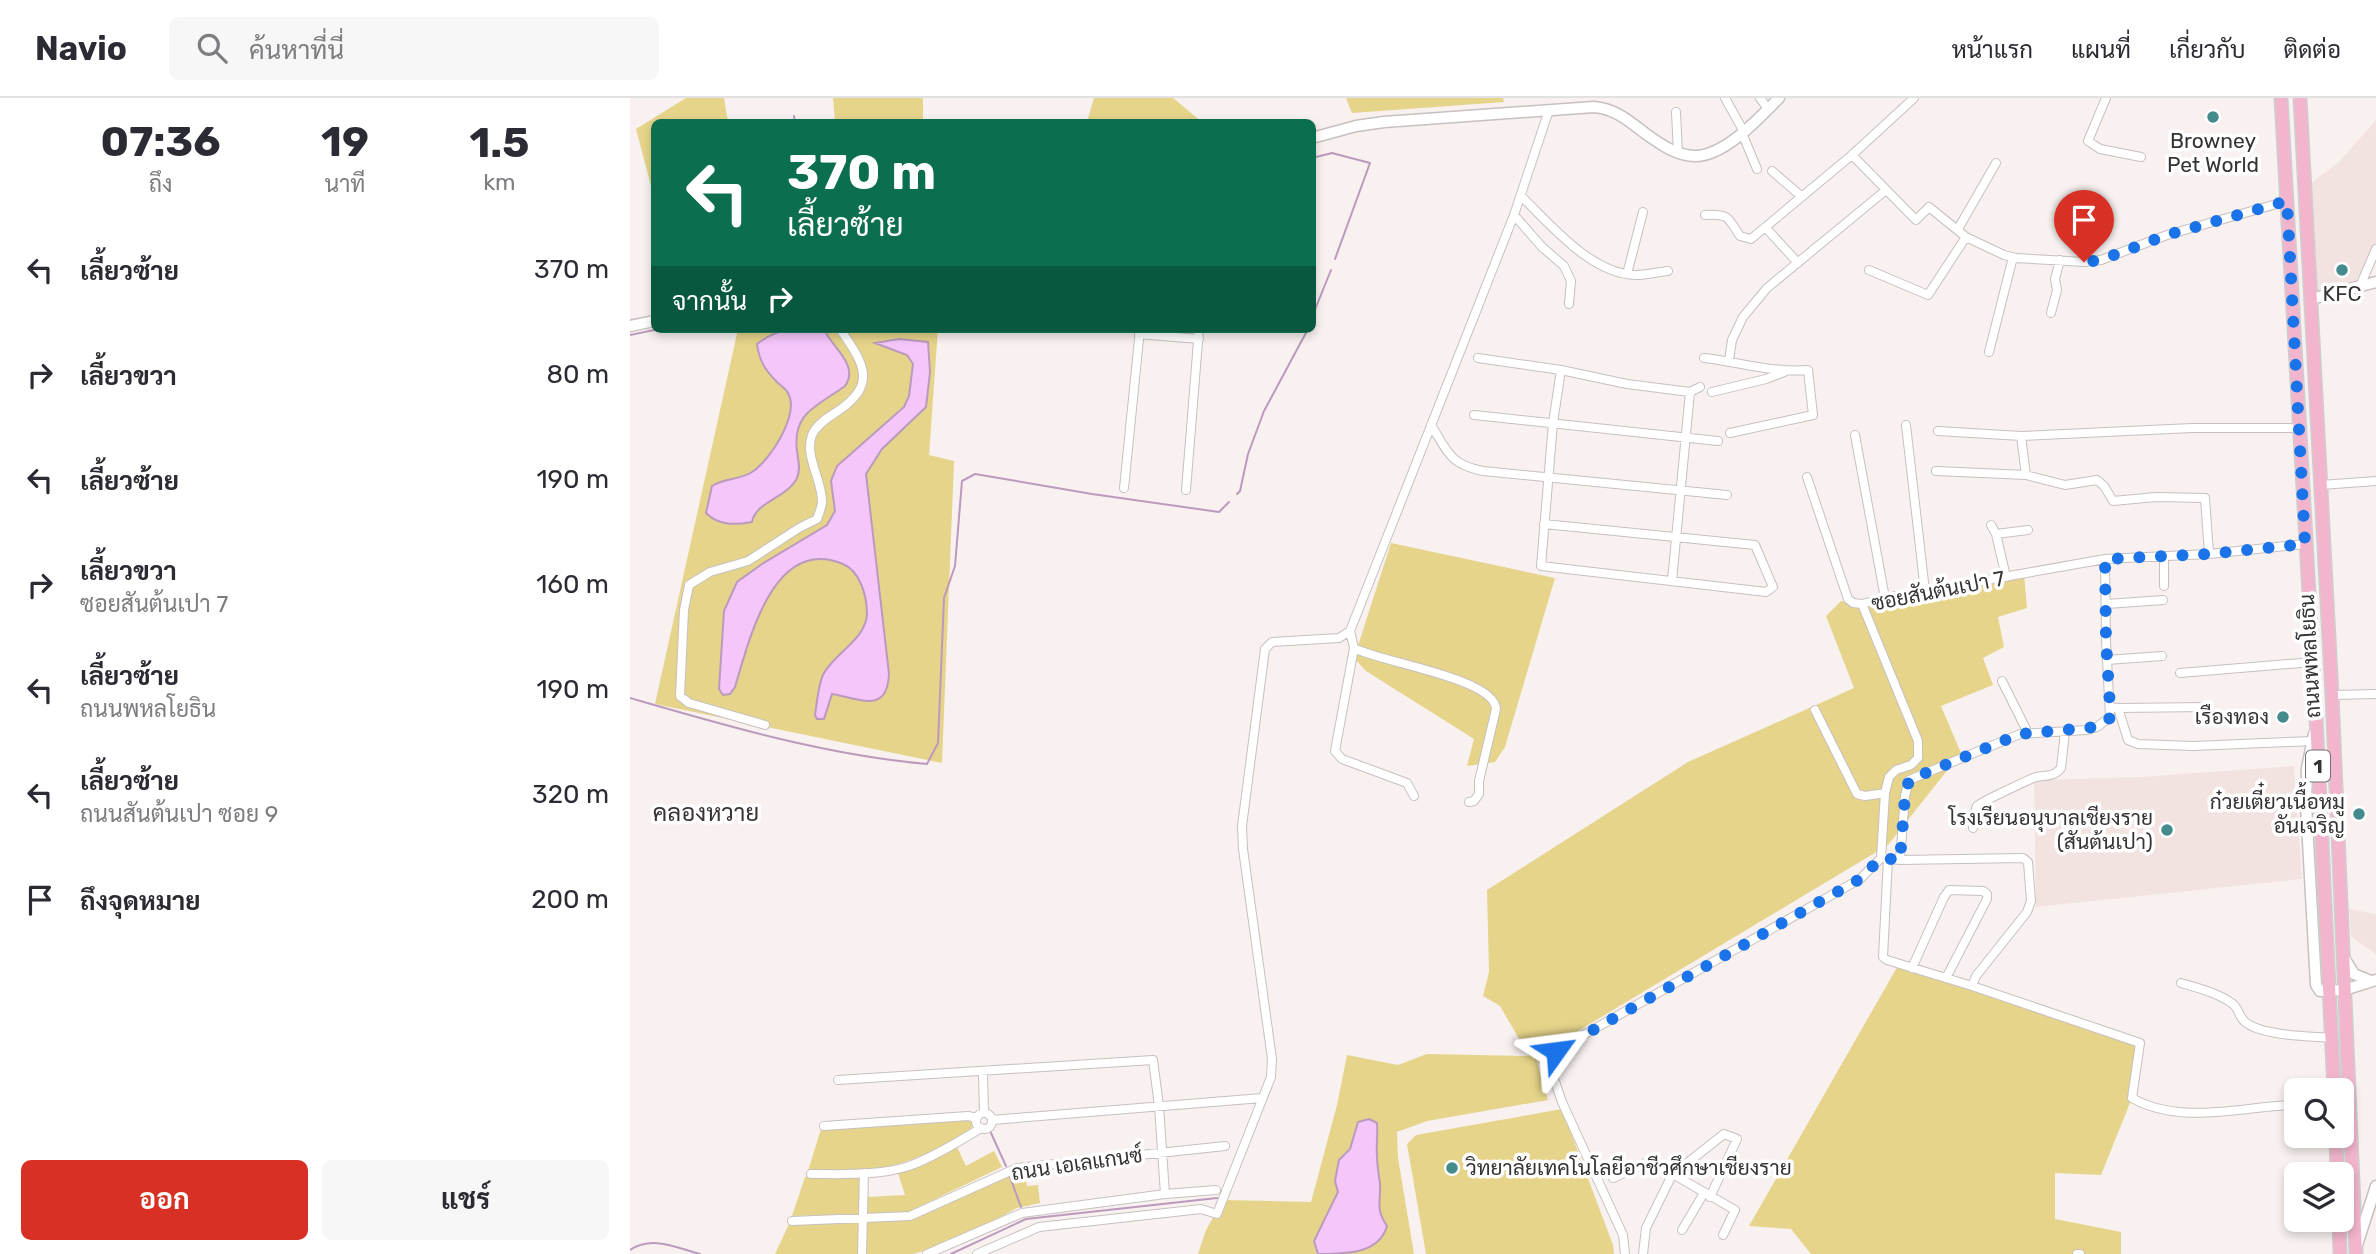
<!DOCTYPE html>
<html lang="th">
<head>
<meta charset="utf-8">
<style>
	body { margin:0; font-family:Rubik,Sarabun,sans-serif; background:#f7f7f7; color:#2b2b33; height:100vh; display:flex; flex-direction:column; font-size:26px; white-space:nowrap }
	* { box-sizing:border-box; margin:0 }
	p { font-size:23px; color:#7c7c81 }
	.icon { flex:none; width:38px; height:38px; fill:none; stroke:currentColor; stroke-width:2; stroke-linecap:round; stroke-linejoin:round }
	.map { position:relative; flex:1; overflow:hidden }
	.sheet { display:flex; flex-direction:column; background:#fff; width:630px }
	.sheet>* { flex:none }
	.guide { position:absolute; left:21px; top:21px; width:665px; height:214px; border-radius:10px; box-shadow:0 4px 10px #0003; background:#0b6e4f; color:#fff; overflow:hidden }
	.buttons { position:absolute; left:1654px; top:980px; display:grid; gap:14px }
	.buttons a { display:grid; place-items:center; width:70px; height:70px; border-radius:10px; background:#fff; box-shadow:0 4px 10px #0003; font-size:35px }
	.pin { position:absolute; display:grid; place-items:center; width:60px; height:60px; color:#fff; margin:-72px -30px; border-radius:50% 50% 50% 0; rotate:-45deg; box-shadow:0 0 7px #0007 }
	.pin .icon { rotate:45deg }
	.me { position:absolute; width:77px; margin:-38px; rotate:59deg; stroke-linejoin:round; filter:drop-shadow(0 0 5px #0008) }
	.turn { display:flex; align-items:center; gap:24px; height:147px; padding:0 21px; font-size:32px }
	.turn .icon { width:91px; height:91px; stroke-width:2.5 }
	.turn b { display:block; font-size:49px; line-height:60px }
	.then { display:flex; align-items:center; height:66px; padding:0 21px; background:#0003; gap:14px; font-size:26px }
	.eta { display:flex; justify-content:space-evenly; align-items:center; height:119px; text-align:center }
	.eta b { font-size:42px; font-weight:700; line-height:49px }
	.button { display:flex; gap:14px; margin-top:auto; padding:14px 21px }
	.button a { flex:1; height:80px; border-radius:10px; background:#d93025; color:#fff; font-size:28px; font-weight:700; line-height:80px; text-align:center }
	.button a+a { background:#f7f7f7; color:#2b2b33 }
	ul { padding:0; list-style:none }
	li { display:flex; align-items:center; gap:21px; height:105px; padding:0 21px }
	li div { flex:1 }
	li b { display:block; font-size:26px }
	li em { font-style:normal }
	header { display:flex; align-items:center; gap:42px; box-sizing:border-box; height:98px; padding:0 35px; background:#fff; border-bottom:2px solid #e1e1e2 }
	header strong { font-size:33px }
	nav { display:flex; gap:38px; margin-inline-start:auto; font-size:24px }
	.search { width:490px; height:63px; background:#f7f7f7; display:flex; align-items:center; gap:18px; box-sizing:border-box; padding:0 24px; border-radius:10px; color:#7c7c81; font-size:26px }
	main { display:flex; flex:1; min-height:0 }
	.map>svg:first-child { display:block }
</style>
</head>
<body>
<header>
<strong>Navio</strong>
<div class="search"><svg class="icon" aria-label="search" viewBox="0 0 24 24"><circle cx="10" cy="10" r="6"/><path d="M15 15l6 6"/></svg>ค้นหาที่นี่</div>
<nav><a>หน้าแรก</a><a>แผนที่</a><a>เกี่ยวกับ</a><a>ติดต่อ</a></nav>
</header>
<main>
<section class="sheet">
<div class="eta">
<div><b>07:36</b><p>ถึง</p></div>
<div><b>19</b><p>นาที</p></div>
<div><b>1.5</b><p>km</p></div>
</div>
<ul>
<li><svg class="icon" aria-label="left" viewBox="0 0 24 24"><path d="M17 20v-9H6M10 6l-5 5 5 5"/></svg><div><b>เลี้ยวซ้าย</b></div><em>370 m</em></li>
<li><svg class="icon" aria-label="right" viewBox="0 0 24 24"><path d="M7 20v-9h11M14 6l5 5-5 5"/></svg><div><b>เลี้ยวขวา</b></div><em>80 m</em></li>
<li><svg class="icon" aria-label="left" viewBox="0 0 24 24"><path d="M17 20v-9H6M10 6l-5 5 5 5"/></svg><div><b>เลี้ยวซ้าย</b></div><em>190 m</em></li>
<li><svg class="icon" aria-label="right" viewBox="0 0 24 24"><path d="M7 20v-9h11M14 6l5 5-5 5"/></svg><div><b>เลี้ยวขวา</b><p>ซอยสันต้นเปา 7</p></div><em>160 m</em></li>
<li><svg class="icon" aria-label="left" viewBox="0 0 24 24"><path d="M17 20v-9H6M10 6l-5 5 5 5"/></svg><div><b>เลี้ยวซ้าย</b><p>ถนนพหลโยธิน</p></div><em>190 m</em></li>
<li><svg class="icon" aria-label="left" viewBox="0 0 24 24"><path d="M17 20v-9H6M10 6l-5 5 5 5"/></svg><div><b>เลี้ยวซ้าย</b><p>ถนนสันต้นเปา ซอย 9</p></div><em>320 m</em></li>
<li><svg class="icon" aria-label="arrive" viewBox="0 0 24 24"><path d="M6 21V4h12l-3 4 3 4H6"/></svg><div><b>ถึงจุดหมาย</b></div><em>200 m</em></li>
</ul>
<div class="button"><a>ออก</a><a>แชร์</a></div>
</section>
<div class="map">
<svg width="1746" height="1156" viewBox="0 0 1746 1156">
	<rect width="100%" height="100%" fill="#f8f1f0"/>
	<path fill="#f2e3e0" d="M1746,22V148L1725,184L1686,193L1680,99L1682,84L1708,65Z
		M1664,668L1672,781L1406,809L1404,682L1510,679Z
		M1719,811L1746,816V856L1721,839Z"/>
	<path fill="#e5d48a" d="M56,0H94L98,24H24V99L6,31Z
		M203,0H293V24H205Z
		M464,0H543L572,24H457Z
		M716,0H873L874,4L722,15Z
		M108,231H308L299,357L324,363L312,665L25,606Z
		M761,445L925,480L875,649L865,664L837,668L844,641L736,573L724,560Z
		M1394,476L1397,510L1368,519L1374,549L1353,560L1363,587L1311,608L1331,655L1258,747L918,951L915,968L907,964L918,1002L797,1023L767,1034L768,1060L784,1156H568L576,1132L593,1102L681,1104L707,1007L717,957L768,967L797,956L899,958L870,908L853,898L859,874L857,792L1058,664L1224,590L1196,518L1211,503L1232,506Z
		M1269,866L1510,945L1502,1000L1471,1077L1425,1075V1121L1491,1134V1156H1181L1161,1131L1119,1128Z
		M932,1011L983,1147L984,1156H796L777,1046L786,1037Z
		M340,1022L344,1028C322,1047 278,1066 249,1070C226,1074 201,1072 178,1073L191,1031Z
		M327,1049L336,1068L364,1053L372,1069L278,1114L237,1116V1099L275,1097L268,1075Z
		M394,1072L397,1088L408,1087L410,1105L387,1110L363,1123L297,1152L283,1156H236L237,1123L280,1120L377,1077Z
		M229,1078L230,1116L162,1118L175,1079Z
		M229,1124V1156H145L159,1126Z"/>
	<path fill="#f4c6fa" stroke="#bb9abe" stroke-width="2" d="M194,231C201,249 230,267 215,288C188,308 162,314 167,353C168,362 171,371 167,380C156,401 126,403 122,424C105,427 89,428 76,415L82,388C94,380 110,382 122,374C140,363 170,316 158,295C156,291 150,287 146,283C135,272 129,262 127,246C150,228 167,231 194,231Z
		M269,241L298,244L300,274L296,309L252,351L236,376L259,576C257,616 231,601 202,596L194,621H187L185,617C187,605 188,586 194,575C205,555 236,541 237,516C237,498 230,473 213,466C143,437 119,543 105,589L100,596L93,597L89,591L94,513L107,484L132,466L197,427L205,413L201,383L207,368L274,309L279,298L283,266L277,257L245,245Z
		M739,1021L747,1025C748,1036 746,1047 747,1058C747,1068 749,1077 750,1086C751,1105 745,1110 757,1128C749,1156 716,1156 688,1156L684,1143L708,1094L705,1083L709,1062L720,1051L728,1024Z"/>
	<g fill="none" stroke-linecap="round" stroke-linejoin="round">
		<path stroke="#bb9abe" stroke-width="2" d="M164,18L165,24
			M682,60L702,55L740,65L705,161
			M682,219L701,172
			M0,237L29,231
			M607,396L610,393L618,356L634,313L678,231
			M0,600C97,628 195,657 297,666L308,645L314,500L325,468L332,383L345,376L462,396L589,414L599,404
			M361,1035L376,1068
			M380,1079L391,1109
			M0,1152C22,1137 47,1150 70,1156
			M321,1156L396,1121L587,1100"/>
		<g stroke="#c7c0bf" stroke-width="10">
			<path id="street" d="M1095,0L1114,34
				M1130,0L1138,11
				M1476,0L1458,43L1470,51L1511,59
				M1046,14L1048,55
				M1112,35L1127,71
				M1222,57L1286,122L1299,109L1336,139L1374,157L1386,160L1454,164L1471,162L1537,137L1657,103
				M1142,73L1171,98
				M891,98C921,127 961,176 1006,177C1016,177 1028,174 1038,173
				M884,117L912,149L934,168L941,183L939,206
				M1075,117C1099,115 1098,120 1110,138L1121,141L1222,57L1284,0
				M1136,130L1168,165
				M1328,131L1366,65
				M1239,172L1298,197L1336,139
				M997,176L1013,114
				M1730,188L1746,151
				M1421,215L1427,192L1425,181L1430,162
				M509,236L569,241
				M1359,254L1383,159
				M848,260L931,272L997,286L1060,294L1070,289
				M1074,260C1109,264 1143,275 1178,272L1183,317L1100,335
				M1099,263L1102,242L1113,219L1137,190L1256,92
				M1082,294L1136,281L1154,274
				M844,317L1088,343
				M801,327C818,354 819,366 853,373L1097,397
				M1276,327L1295,493
				M1308,333L1391,338L1562,330H1669
				M1225,337L1255,500
				M1391,338L1396,377
				M1306,373L1396,377L1435,387L1467,382L1474,388L1483,403L1526,399L1575,400L1579,456
				M1177,379L1218,501L1223,505L1232,506
				M1691,387L1746,383
				M494,390L510,231
				M556,392L569,231
				M914,426L1125,447L1143,489L1136,494L911,468L923,325L931,272
				M1361,427L1366,436L1376,479
				M1366,436L1398,432
				M1042,483L1060,294
				M1534,488V458
				M1477,506L1533,502
				M720,533L724,550L705,653L712,661L777,685L784,698
				M724,550C749,564 865,580 866,611L849,683V696L844,703L839,704
				M1477,562L1532,558
				M1550,575L1683,564
				M1372,583L1398,635
				M1702,597L1746,596
				M1480,609L1488,610L1498,642L1508,646L1563,648L1683,643
				M1488,610L1578,609
				M1185,612L1227,696L1235,698L1255,695
				M135,627L59,605L50,598L54,512L59,487L80,474L118,463L169,430L187,421C189,416 191,410 192,405C193,383 174,359 182,337C186,327 197,320 205,315C248,287 235,267 210,231
				M1343,730C1344,723 1344,714 1347,708C1349,705 1400,681 1406,679C1417,677 1424,679 1431,670L1435,634
				M1251,760L1270,762L1393,760L1398,764L1401,803L1397,814L1346,878L1342,888L1510,945L1502,1000C1552,1028 1612,1008 1666,1007
				M1258,761L1253,859L1257,862L1342,888
				M1270,762L1275,698L1279,682L1390,636L1457,632L1467,629L1480,619L1476,542L1475,461
				M1282,870L1314,799L1319,792L1353,793L1357,796V801L1316,880
				M1551,885C1568,890 1588,895 1603,906C1609,911 1609,919 1615,924C1632,938 1679,938 1701,940
				M353,975L354,1015
				M208,982L523,962L529,1008L535,1096
				M346 1023a8 8 0 1 1 16 0a8 8 0 1 1-16 0Z
				M362,1022L632,1000
				M194,1028L338,1018L347,1020
				M181,1076C213,1076 248,1078 279,1068C302,1060 330,1043 351,1030
				M983,1080L1020,1063L1105,1112L1093,1137
				M162,1123L280,1118L387,1070L595,1048
				M1052,1132L1074,1095
				M232,1156L234,1075
				M297,1156L392,1115L535,1096L586,1092
				M347,1156L409,1129L571,1111L587,1116L641,979L642,961L613,751L612,728L635,551L642,544L709,540L720,533L884,117L919,12
				M995,1156L993,1137L932,1004L921,972V961L926,953L932,949L1230,781L1251,760L1255,695L1259,679L1266,672L1281,667L1288,660V643L1232,506L1255,500L1475,461L1579,456L1675,446
				M1013,1156L1016,1130L1042,1077L1094,1036L1107,1041L1080,1099
				M1447,1156H1450"/>
		</g>
		<g stroke="#c7c0bf" stroke-width="13">
			<path id="secondary" d="M682,40L726,28L754,24L964,9C986,11 999,23 1016,36C1030,46 1047,58 1065,58C1095,58 1129,20 1149,0
				M1681,201L1746,184
				M0,228L24,223
				M1684,636L1677,670L1676,707L1686,887L1690,893L1714,892L1746,882
				M1714,860L1724,876L1741,883
				M1727,1147L1746,1088"/>
		</g>
		<g stroke="#cfcece" stroke-width="15">
			<path id="primary" d="M1651,0L1686,620L1704,992
				M1670,0L1702,597L1726,1156
				M1706,1038L1707,1076
				M1709,1122L1710,1156"/>
		</g>
		<use href="#street" stroke="#fff" stroke-width="8"/>
		<use href="#secondary" stroke="#fff" stroke-width="10"/>
		<use href="#primary" stroke="#f2b5cd" stroke-width="12"/>
	</g>
	<g fill="none" stroke-linecap="round" stroke-linejoin="round">
		<path stroke="#1a73e8" stroke-width="12" stroke-dasharray="0 21.6" d="M926,953L1230,781L1251,760L1270,762L1275,698L1279,682L1390,636L1467,629L1480,620V609L1476,542L1475,461L1579,456L1675,446L1657,103L1537,137L1471,162L1454,164"/>
	</g>
	<g fill="#438b8c" stroke="#fff" stroke-width="2.5">
		<circle cx="1583" cy="19" r="7"/>
		<circle cx="1712" cy="172" r="7"/>
		<circle cx="1653" cy="619" r="7"/>
		<circle cx="1729" cy="716" r="7"/>
		<circle cx="1537" cy="732" r="7"/>
		<circle cx="822" cy="1070" r="7"/>
	</g>
	<g text-anchor="middle" stroke-width="7" stroke-linejoin="round" paint-order="stroke">
		<rect fill="#fff" stroke="#727170" stroke-width="2" x="1676" y="652.5" width="24" height="31" rx="5"/>
		<g font-size="19" font-weight="bold" fill="#363433">
			<text x="1688" y="675">1</text>
		</g>
		<g font-size="21" fill="#363433" stroke="#fff" text-anchor="end">
			<text x="1583" y="50" text-anchor="middle">Browney<tspan x="1583" dy="24">Pet World</tspan></text>
			<text x="1712" y="203" text-anchor="middle">KFC</text>
			<text x="1639" y="626">เรืองทอง</text>
			<text x="1715" y="711">ก๋วยเตี๋ยวเนื้อหมู<tspan x="1715" dy="24">อันเจริญ</tspan></text>
			<text x="1523" y="727">โรงเรียนอนุบาลเชียงราย<tspan x="1523" dy="24">(สันต้นเปา)</tspan></text>
			<text x="836" y="1077" text-anchor="start">วิทยาลัยเทคโนโลยีอาชีวศึกษาเชียงราย</text>
		</g>
		<g font-size="21" fill="#363433" stroke="#fff">
			<text transform="translate(1308 493) rotate(-11)" y="7">ซอยสันต้นเปา 7</text>
			<text transform="translate(1680 558) rotate(-93)" y="7">ถนนพหลโยธิน</text>
			<text transform="translate(447 1066) rotate(-8)" y="7">ถนน เอเลแกนซ์</text>
		</g>
		<g font-size="24" fill="#393433" stroke="#fff">
			<text x="76" y="723">คลองหวาย</text>
		</g>
	</g>
</svg>
<div class="buttons">
<a><svg class="icon" aria-label="search" viewBox="0 0 24 24"><circle cx="10" cy="10" r="6"/><path d="M15 15l6 6"/></svg></a>
<a><svg class="icon" aria-label="layers" viewBox="0 0 24 24"><path d="M12 4l9 5-9 5-9-5zM3 14l9 5 9-5"/></svg></a>
</div>
<div class="pin" style="left:1454px;top:164px;background:#d93025"><svg class="icon" aria-label="arrive" viewBox="0 0 24 24"><path d="M6 21V4h12l-3 4 3 4H6"/></svg></div>
<svg class="me" style="left:926px;top:953px" viewBox="-20 -20 40 40"><path d="M0-17L14 15 0 8-14 15z" fill="#1a73e8" stroke="#fff" stroke-width="4"/></svg>
<div class="guide">
<div class="turn"><svg class="icon" aria-label="left" viewBox="0 0 24 24"><path d="M17 20v-9H6M10 6l-5 5 5 5"/></svg><div><b>370 m</b>เลี้ยวซ้าย</div></div>
<div class="then">จากนั้น<svg class="icon" aria-label="right" viewBox="0 0 24 24"><path d="M7 20v-9h11M14 6l5 5-5 5"/></svg></div>
</div>
</div>
</main>
</body>
</html>
